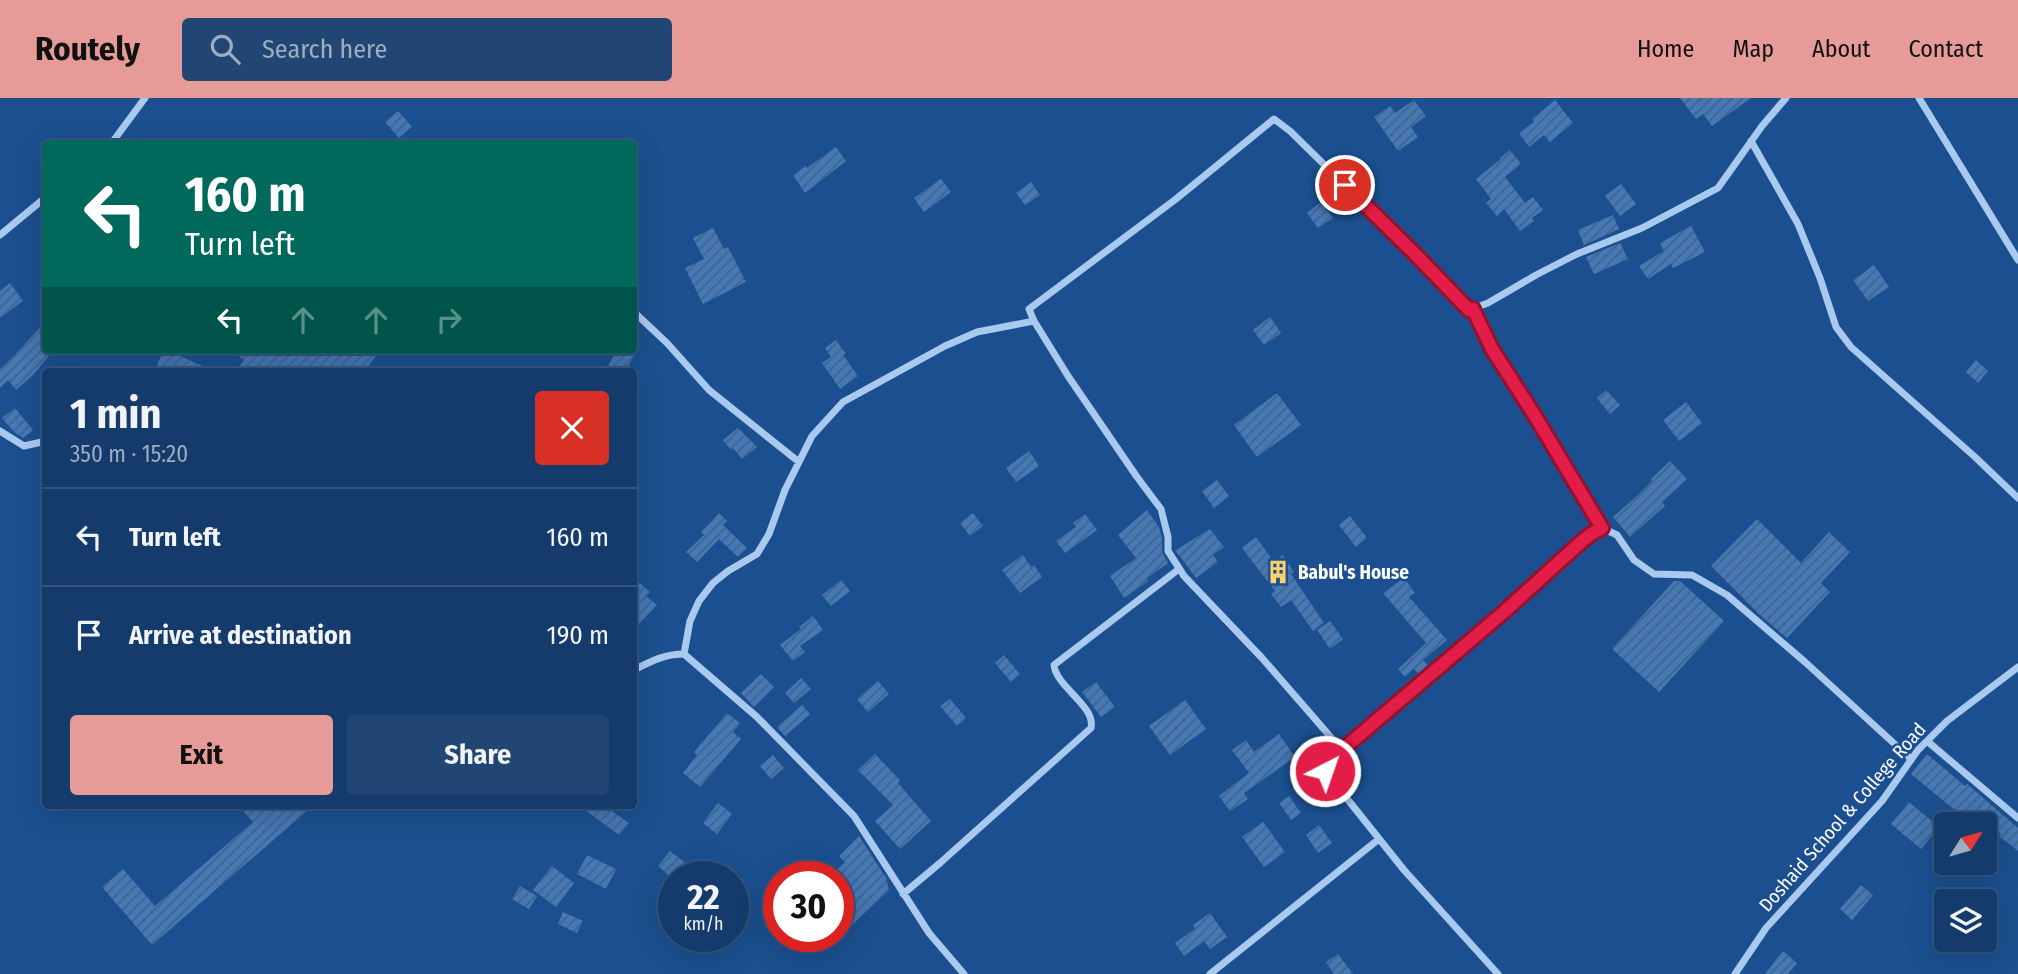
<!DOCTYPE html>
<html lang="en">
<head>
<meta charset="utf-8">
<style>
	body { margin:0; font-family:"Fira Sans Condensed",sans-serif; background:#214673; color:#f1f3f6; height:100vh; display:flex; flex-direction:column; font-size:26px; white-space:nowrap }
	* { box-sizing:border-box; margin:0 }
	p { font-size:23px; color:#9dadc1 }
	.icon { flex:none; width:38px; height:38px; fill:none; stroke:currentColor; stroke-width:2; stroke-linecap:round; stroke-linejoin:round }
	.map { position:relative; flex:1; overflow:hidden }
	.panel { position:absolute; left:42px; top:270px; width:595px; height:441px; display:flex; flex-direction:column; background:#143b6b; border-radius:7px; box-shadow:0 7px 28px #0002,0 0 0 2px #33557e }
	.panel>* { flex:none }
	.guide { position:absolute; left:42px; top:42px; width:595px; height:214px; border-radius:7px; box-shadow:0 7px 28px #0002,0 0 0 2px #33557e; background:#00695c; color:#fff; overflow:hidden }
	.needle { width:46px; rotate:53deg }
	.controls { position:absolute; left:1934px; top:714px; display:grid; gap:14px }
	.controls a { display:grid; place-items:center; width:63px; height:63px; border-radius:7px; background:#143b6b; box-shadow:0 7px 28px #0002,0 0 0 2px #33557e; font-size:35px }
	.speed { position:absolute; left:658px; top:763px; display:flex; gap:14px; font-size:35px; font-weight:700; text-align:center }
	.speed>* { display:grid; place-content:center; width:91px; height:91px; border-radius:50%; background:#143b6b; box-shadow:0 7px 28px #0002,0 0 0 2px #33557e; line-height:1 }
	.speed small { font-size:18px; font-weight:400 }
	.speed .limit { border:10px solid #d22; background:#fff; color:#111 }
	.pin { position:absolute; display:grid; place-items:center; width:60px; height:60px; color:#fff; margin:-30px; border:4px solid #fff; border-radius:50%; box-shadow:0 2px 7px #0007 }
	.me { position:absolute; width:77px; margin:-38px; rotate:41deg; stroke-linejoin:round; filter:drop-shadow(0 0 5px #0008) }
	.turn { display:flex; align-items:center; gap:24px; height:147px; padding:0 28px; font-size:32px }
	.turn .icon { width:91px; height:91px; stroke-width:2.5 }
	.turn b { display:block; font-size:49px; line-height:60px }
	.lanes { display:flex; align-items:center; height:66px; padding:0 28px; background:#0003; justify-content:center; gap:35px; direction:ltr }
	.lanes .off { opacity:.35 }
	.round { display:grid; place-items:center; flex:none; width:74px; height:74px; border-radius:7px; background:#214673 }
	.headline { display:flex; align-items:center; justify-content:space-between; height:119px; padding:0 28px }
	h1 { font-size:42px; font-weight:700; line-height:52px }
	.action { display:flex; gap:14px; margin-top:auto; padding:14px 28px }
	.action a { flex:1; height:80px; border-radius:7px; background:#e69b98; color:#111; font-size:28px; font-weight:700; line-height:80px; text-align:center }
	.action a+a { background:#214673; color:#f1f3f6 }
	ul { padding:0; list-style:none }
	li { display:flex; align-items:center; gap:21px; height:98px; padding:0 28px; border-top:2px solid #33557e }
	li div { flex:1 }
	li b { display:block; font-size:26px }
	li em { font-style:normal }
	header { display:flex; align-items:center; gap:42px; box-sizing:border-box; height:98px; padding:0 35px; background:#e69b98; color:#111 }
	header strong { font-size:33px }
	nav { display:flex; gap:38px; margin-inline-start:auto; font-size:24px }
	.search { width:490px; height:63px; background:#214673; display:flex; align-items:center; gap:18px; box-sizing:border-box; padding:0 24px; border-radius:7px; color:#9dadc1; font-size:26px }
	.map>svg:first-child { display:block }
</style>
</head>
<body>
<header>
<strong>Routely</strong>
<div class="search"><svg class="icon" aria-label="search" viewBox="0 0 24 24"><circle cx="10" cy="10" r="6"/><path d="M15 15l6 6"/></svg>Search here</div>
<nav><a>Home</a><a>Map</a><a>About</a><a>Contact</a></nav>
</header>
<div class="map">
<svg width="2018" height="876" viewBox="0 0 2018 876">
	<defs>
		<pattern id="building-hatch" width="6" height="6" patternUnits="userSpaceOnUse" patternTransform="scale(1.75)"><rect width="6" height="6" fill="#4478b7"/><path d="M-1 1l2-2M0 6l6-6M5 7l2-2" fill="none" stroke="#486282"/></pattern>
	</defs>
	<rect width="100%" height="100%" fill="#1b4f8f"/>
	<path fill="url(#building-hatch)" d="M1680,0H1751L1712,28L1703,16L1696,21Z
		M1414,2L1426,18L1411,29L1418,39L1398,53L1374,19L1390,8L1395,15Z
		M1555,2L1573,25L1550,44L1544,37L1529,49L1519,35L1534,24L1532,21Z
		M398,13L412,29L399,40L385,24Z
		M836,49L846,63L805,95L793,77L806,68L807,70Z
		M1510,52L1521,66L1505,79L1525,105L1533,99L1543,112L1532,120L1534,123L1520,133L1504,111L1497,118L1486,105L1491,101L1476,81L1501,61L1500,60Z
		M941,81L951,94L924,114L914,100Z
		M1031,84L1040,97L1025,107L1016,95Z
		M1621,86L1636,106L1620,118L1605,98Z
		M1321,104L1333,120L1318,130L1307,115Z
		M1613,117L1619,131L1584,147L1578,132Z
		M1691,128L1705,154L1673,170L1671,166L1648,181L1639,168L1664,153L1660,145Z
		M713,130L724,151L728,149L746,184L703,206L685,170L704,161L693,140Z
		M1620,145L1628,161L1594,176L1586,159Z
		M1874,167L1889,189L1868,203L1853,182Z
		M10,185L23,203L0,220V193Z
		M1270,219L1281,235L1264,247L1253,232Z
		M46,223V252H54L33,277L16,292L8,282L0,290V271L13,259Z
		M836,242L846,256L843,257L858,278L840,291L822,265L831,259L825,250Z
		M163,252H166L214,273H171L157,267Z
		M231,252H380L365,273H236L244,262Z
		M616,252H626L634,257L626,273H606Z
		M1976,262L1988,273L1978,285L1966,274Z
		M1606,292L1620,307L1610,316L1597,300Z
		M1277,295L1301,327L1257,359L1234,327Z
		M1686,304L1702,325L1679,343L1663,322Z
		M15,310L33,332L23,340L14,334L2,320Z
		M738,330L757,349L742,361L733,350L731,352L723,342Z
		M1029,353L1039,368L1016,384L1006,370Z
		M1670,363L1687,381L1662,404L1665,408L1630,439L1613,419L1638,397L1652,383L1651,381Z
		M1217,382L1229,398L1214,410L1202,393Z
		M1147,412L1159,429L1162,440V454L1168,465L1147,480L1148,483L1124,500L1110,478L1136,460L1118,437Z
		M719,415L727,423L723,427L747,450L738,459L719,441L697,464L686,454L704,437L701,434Z
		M973,415L983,428L970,438L960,425Z
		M1085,416L1097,432L1065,455L1056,443L1076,429L1073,425Z
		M1350,418L1367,440L1356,449L1339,427Z
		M1757,421L1801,465L1829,434L1850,454L1821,485L1830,494L1787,540L1761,518L1711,468Z
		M1210,431L1224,449L1213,457L1218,464L1196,480L1179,457H1178L1174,449L1176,452Z
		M1256,439L1274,464L1283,457L1294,474L1291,476L1324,525L1313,533L1291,502L1281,509L1271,496L1275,493L1242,450Z
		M1023,457L1031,469L1034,467L1042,479L1020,495L1002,472Z
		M634,480L650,494L646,498L657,507L634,531Z
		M1404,480L1415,495L1409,499L1447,542L1423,562L1429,569L1426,573L1420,577L1414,571L1405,579L1398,571L1426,545L1383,495Z
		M841,482L850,493L831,508L822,497Z
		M1674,483H1680L1724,523L1659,594L1612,551Z
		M813,518L823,532L800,548L805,554L793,563L780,547L801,531L799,529Z
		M1330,523L1343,541L1330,551L1317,532Z
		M1004,557L1020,576L1011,584L995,565Z
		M761,576L774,589L754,609L741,595Z
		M801,580L811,591L794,605L785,595Z
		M878,583L889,596L868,614L857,601Z
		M1096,584L1115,609L1101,619L1082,594Z
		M950,601L966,620L957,628L940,608Z
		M1185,602L1206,631L1170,657L1149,628Z
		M802,607L810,616L785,638L777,629Z
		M727,615L740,625L733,634L741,641L700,689L683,675L697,657L694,654Z
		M1279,636L1295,659L1244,695L1248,701L1230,713L1219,698L1249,675L1232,652L1246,642L1254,654Z
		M875,656L900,682L898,685L931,723L900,751L875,723L893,707L858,672Z
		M1927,656L1965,688L1967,686L2018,730V753L1999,738L2001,736L1977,716L1968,726H1960L1951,719L1956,713L1911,676Z
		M773,657L784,670L771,681L760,668Z
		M1289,698L1301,715L1291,722L1279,705Z
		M1909,704L1939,729L1921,751L1891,726Z
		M718,705L732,716L717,736L703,725Z
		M238,707H314L152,847L102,789L123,771L155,808L253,724Z
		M578,707H604L629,725L619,737Z
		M1263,724L1285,754L1264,769L1242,739Z
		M1319,727L1332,745L1318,755L1306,737Z
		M859,738L886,780L889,792L845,834L838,827V779H830L845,764L839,758Z
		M670,753L703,779H671L658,768Z
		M587,757L616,771L606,791L577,776Z
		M552,768L574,785L556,809L533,792Z
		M1861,787L1873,797L1852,822L1840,811Z
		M520,788L537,798L529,811L512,801Z
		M563,814L583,823L577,835L558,826Z
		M1210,815L1227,839L1210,851L1204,843L1184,858L1175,845L1195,831L1193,827Z
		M1783,853L1797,865L1788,876H1765Z
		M1338,856L1353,876H1334L1326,864Z"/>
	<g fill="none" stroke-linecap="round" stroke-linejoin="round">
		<path stroke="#a9c9ee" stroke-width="7" d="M1919,0L2018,162
			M1751,43L1798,126L1820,180L1836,229L1851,249L1975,359L2018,400
			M111,46L145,0
			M0,137L46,99
			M1473,211L1492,251L1535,318L1602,430
			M634,214L667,245L709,292L799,364
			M0,333L24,348L46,343
			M684,556L690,523L699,503L713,485L728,473L757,456L769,436L785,392L812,338L843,304L945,248L977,234L1034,223
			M634,572C651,563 665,556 684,556L757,619L854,718L929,835L964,876
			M1927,643L2018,720
			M1342,652L1505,513L1581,444L1591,436L1602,430L1617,437L1634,462L1654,476L1692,477L1727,497L1805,564L1911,661
			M903,796L940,765L1091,630C1096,608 1056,589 1054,567L1179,471
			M1210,876L1379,741
			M1498,876L1404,772L1325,673L1326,669L1342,652L1262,560L1184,478L1168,453V439L1161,411L1137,379L1068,278L1034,223L1029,211L1176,101L1274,21L1290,33L1418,159L1469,212L1488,205L1536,177L1577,156L1642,130L1718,90L1762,28L1786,0
			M1735,876L1766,830L1882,703L1918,652L1947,623L2018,569"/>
	</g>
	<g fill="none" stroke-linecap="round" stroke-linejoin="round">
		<g stroke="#92132f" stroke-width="18">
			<path id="route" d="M1325,673L1326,669L1342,652L1505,513L1581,444L1591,436L1602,430L1535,318L1492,251L1473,211L1469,212L1418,159L1345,87"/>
		</g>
		<use href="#route" stroke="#e11d48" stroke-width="12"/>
	</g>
	<defs>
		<g id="building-bare" transform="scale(1.89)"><path d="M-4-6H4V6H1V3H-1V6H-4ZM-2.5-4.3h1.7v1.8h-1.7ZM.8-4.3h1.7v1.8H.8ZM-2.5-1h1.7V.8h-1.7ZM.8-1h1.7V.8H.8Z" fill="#ffd166" stroke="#1b4f8f" stroke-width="2.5" paint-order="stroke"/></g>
	</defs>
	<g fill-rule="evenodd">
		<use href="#building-bare" x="1278" y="474"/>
	</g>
	<g text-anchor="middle" stroke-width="5" stroke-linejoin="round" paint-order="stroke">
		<g font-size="19" font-weight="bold" fill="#fff" stroke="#1b4f8f" text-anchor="start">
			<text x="1298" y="481">Babul's House</text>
		</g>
		<g font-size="19" fill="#fff" stroke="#1b4f8f">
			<text transform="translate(1842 719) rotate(-49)" y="7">Doshaid School &amp; College Road</text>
		</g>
	</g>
</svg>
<div class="controls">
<a><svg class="needle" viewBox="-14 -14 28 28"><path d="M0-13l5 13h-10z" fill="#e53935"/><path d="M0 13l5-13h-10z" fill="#9dadc1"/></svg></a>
<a><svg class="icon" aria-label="layers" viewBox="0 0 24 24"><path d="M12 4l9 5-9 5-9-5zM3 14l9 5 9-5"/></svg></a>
</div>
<div class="speed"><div>22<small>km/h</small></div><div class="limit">30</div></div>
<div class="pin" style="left:1345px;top:87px;background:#d93025"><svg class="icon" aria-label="arrive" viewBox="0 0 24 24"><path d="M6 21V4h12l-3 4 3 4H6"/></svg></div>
<svg class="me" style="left:1325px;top:673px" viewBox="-20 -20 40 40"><circle r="17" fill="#e11d48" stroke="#fff" stroke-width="3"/><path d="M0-11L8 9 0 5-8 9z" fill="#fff"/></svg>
<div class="guide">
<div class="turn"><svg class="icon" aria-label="left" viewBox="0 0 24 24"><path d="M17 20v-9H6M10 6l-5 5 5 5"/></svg><div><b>160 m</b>Turn left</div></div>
<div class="lanes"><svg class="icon" aria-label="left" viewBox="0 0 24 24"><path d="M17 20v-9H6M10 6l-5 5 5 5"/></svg><svg class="icon off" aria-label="ahead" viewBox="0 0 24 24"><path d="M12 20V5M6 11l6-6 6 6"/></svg><svg class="icon off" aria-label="ahead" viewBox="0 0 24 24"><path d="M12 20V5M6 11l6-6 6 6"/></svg><svg class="icon off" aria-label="right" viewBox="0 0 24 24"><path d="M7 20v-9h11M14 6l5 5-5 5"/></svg></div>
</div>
<section class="panel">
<div class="headline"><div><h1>1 min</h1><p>350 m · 15:20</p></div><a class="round" style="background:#d93025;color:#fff"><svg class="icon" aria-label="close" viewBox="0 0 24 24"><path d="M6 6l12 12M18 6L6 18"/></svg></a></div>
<ul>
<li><svg class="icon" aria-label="left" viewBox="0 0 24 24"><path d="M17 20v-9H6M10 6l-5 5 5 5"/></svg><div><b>Turn left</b></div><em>160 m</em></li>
<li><svg class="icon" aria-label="arrive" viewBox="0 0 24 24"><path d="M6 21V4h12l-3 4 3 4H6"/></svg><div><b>Arrive at destination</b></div><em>190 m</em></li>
</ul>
<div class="action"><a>Exit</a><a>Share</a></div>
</section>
</div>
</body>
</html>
